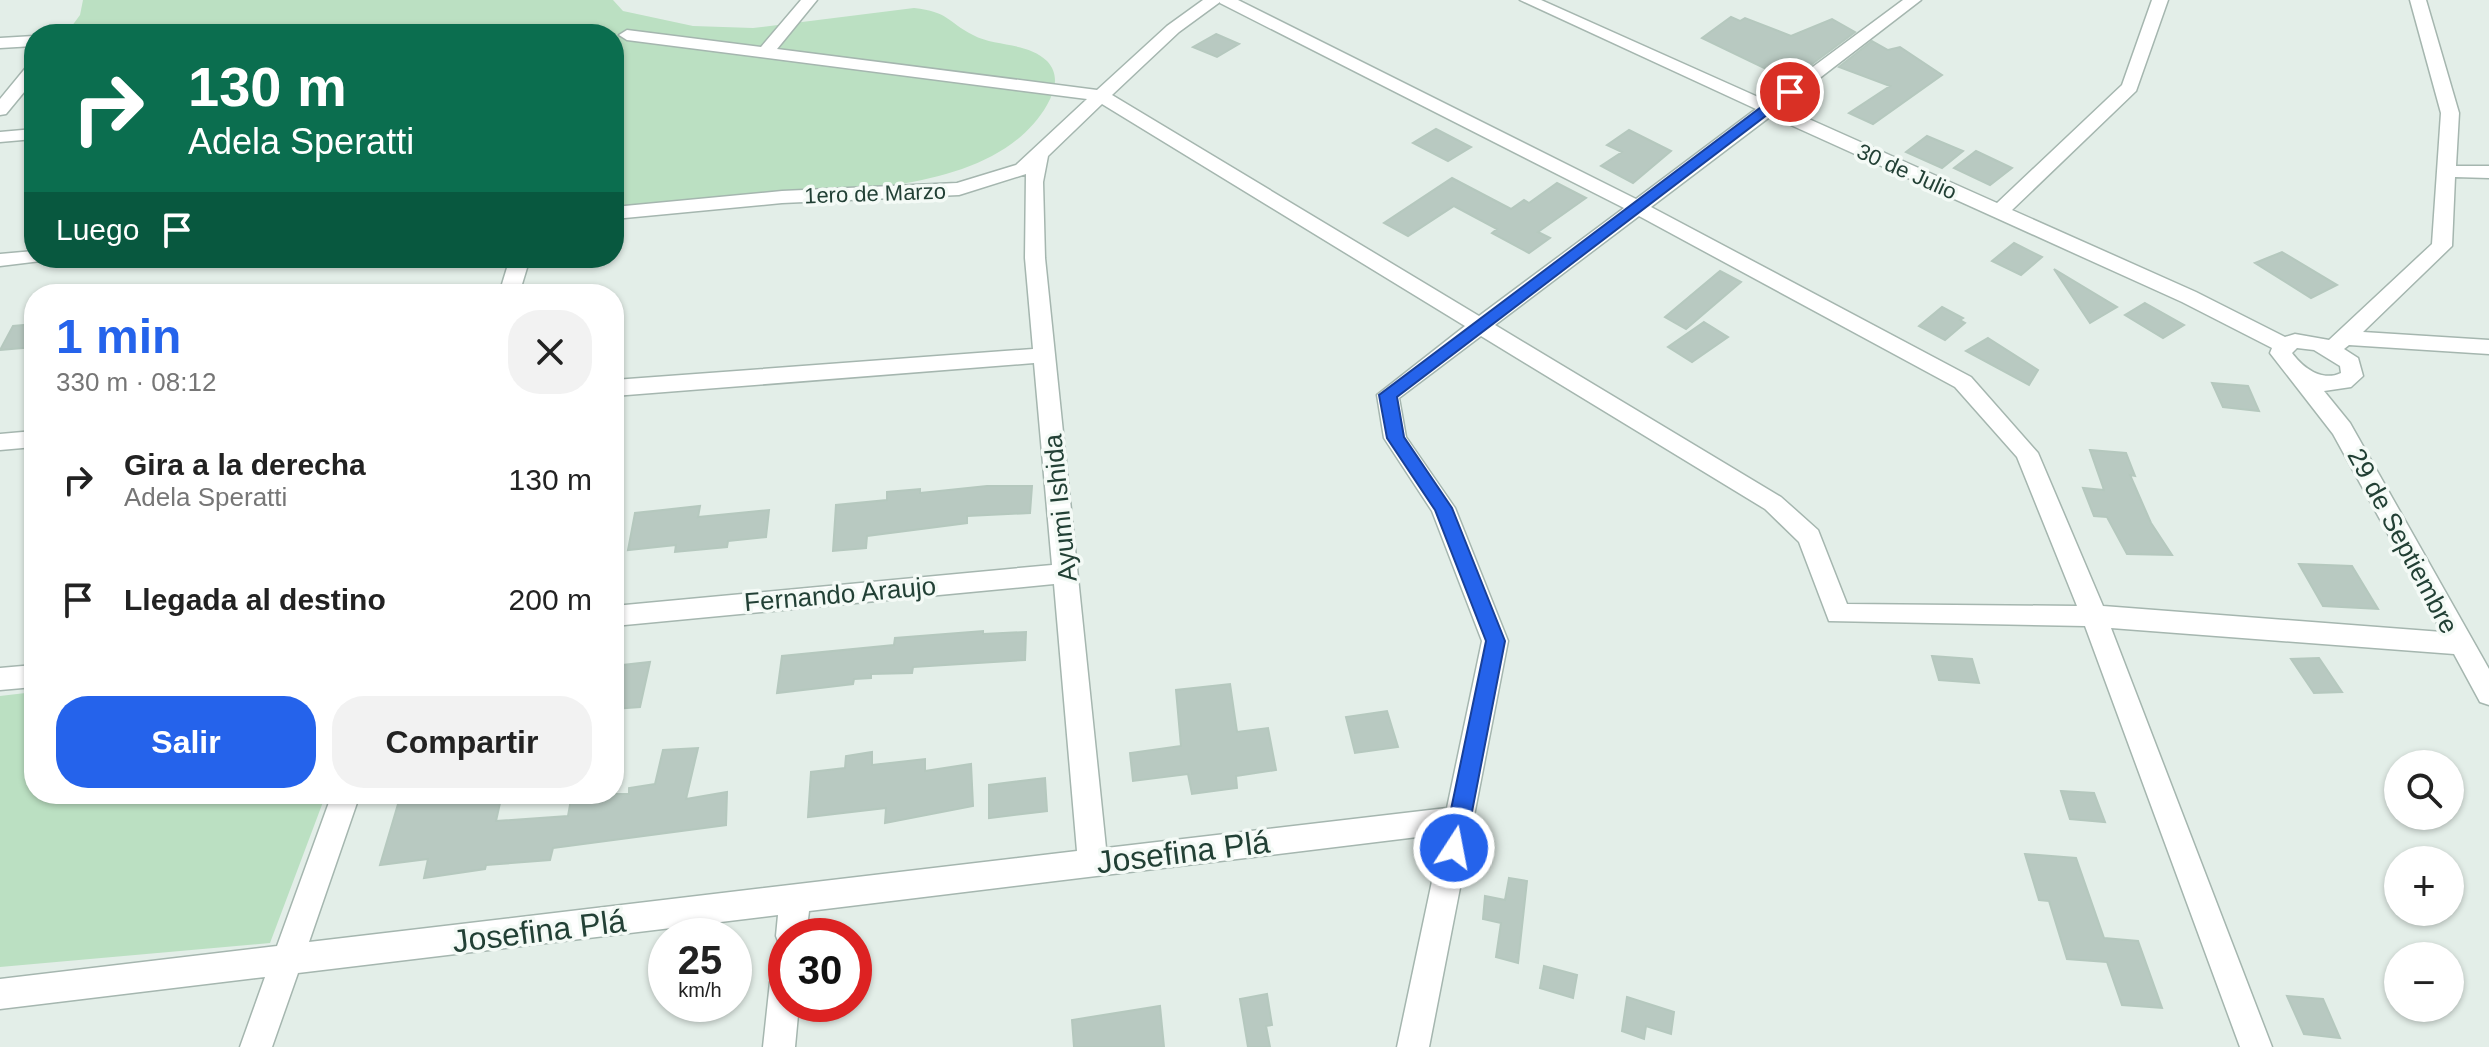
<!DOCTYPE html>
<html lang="es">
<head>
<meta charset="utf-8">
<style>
	body { margin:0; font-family:Helvetica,sans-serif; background:#f2f2f2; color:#222; height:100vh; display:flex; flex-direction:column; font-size:30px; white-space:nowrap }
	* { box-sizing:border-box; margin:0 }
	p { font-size:26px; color:#767676 }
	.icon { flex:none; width:44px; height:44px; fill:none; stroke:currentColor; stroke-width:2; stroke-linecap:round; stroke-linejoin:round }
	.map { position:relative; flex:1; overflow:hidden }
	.panel { position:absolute; left:24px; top:284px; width:600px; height:520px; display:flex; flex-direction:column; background:#fff; border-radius:32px; box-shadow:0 2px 6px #0004 }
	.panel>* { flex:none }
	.hud { position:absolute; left:24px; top:24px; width:600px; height:244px; border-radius:32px; box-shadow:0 2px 6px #0004; background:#0b6e4f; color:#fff; overflow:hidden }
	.controls { position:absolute; left:2384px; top:750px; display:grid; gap:16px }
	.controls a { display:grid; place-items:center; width:80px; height:80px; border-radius:50%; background:#fff; box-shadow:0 2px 6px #0004; font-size:40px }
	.speed { position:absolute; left:648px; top:918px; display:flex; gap:16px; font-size:40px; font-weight:700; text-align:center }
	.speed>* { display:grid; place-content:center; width:104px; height:104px; border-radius:50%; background:#fff; box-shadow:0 2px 6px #0004; line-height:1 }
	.speed small { font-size:20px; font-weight:400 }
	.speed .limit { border:12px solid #d22; background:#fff; color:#111 }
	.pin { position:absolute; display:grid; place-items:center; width:68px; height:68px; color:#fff; margin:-34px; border:4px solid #fff; border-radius:50%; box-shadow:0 2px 8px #0007 }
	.me { position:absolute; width:88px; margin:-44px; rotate:11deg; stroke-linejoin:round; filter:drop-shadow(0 0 6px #0008) }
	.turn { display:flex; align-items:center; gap:28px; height:168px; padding:0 32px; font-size:36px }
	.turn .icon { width:104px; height:104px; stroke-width:2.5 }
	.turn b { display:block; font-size:56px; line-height:68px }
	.then { display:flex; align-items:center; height:76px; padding:0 32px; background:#0003; gap:16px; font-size:30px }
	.round { display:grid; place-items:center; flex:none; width:84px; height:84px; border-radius:32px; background:#f2f2f2 }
	.overview { display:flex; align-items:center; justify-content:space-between; height:136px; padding:0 32px }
	h1 { font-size:48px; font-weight:800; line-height:60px; color:#2563eb }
	.action { display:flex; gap:16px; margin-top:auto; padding:16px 32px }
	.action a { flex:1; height:92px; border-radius:32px; background:#2563eb; color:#fff; font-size:32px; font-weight:800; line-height:92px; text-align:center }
	.action a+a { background:#f2f2f2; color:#222 }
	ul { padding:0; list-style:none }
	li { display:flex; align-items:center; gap:24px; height:120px; padding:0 32px }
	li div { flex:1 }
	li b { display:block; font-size:30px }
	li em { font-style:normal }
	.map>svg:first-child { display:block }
</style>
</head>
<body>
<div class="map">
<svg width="2489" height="1047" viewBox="0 0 2489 1047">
	<rect width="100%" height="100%" fill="#e3eee8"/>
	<path fill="#bbe0c2" d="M83,0H613L623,11L693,26L753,28L914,8C949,12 946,21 973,35C995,47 1028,42 1047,61C1060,75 1055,91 1047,105C996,194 841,191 751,194C711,196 670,203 630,206L614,203V34H66L80,15Z
		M34,692V794H326L270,943L0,967V696Z"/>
	<path fill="#b8c9c1" stroke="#b5c8be" stroke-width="2" d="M1731,17L1740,21L1745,18L1791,36L1832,19L1855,32L1808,67L1800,65L1781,76L1702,38Z
		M1216,34L1239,44L1217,57L1193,47Z
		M1872,41L1888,50L1900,47L1942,75L1873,124L1849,113L1890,86L1839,67Z
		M1436,129L1471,147L1448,161L1413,143Z
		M1629,130L1671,151L1633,183L1601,166L1622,152L1607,145Z
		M1927,136L1963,151L1942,168L1906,152Z
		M1976,151L2012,168L1990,185L1954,168Z
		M1452,178L1511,209L1524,200L1529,203L1557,183L1586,198L1538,232L1550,238L1529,253L1492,233L1497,229L1454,206L1408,236L1384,223Z
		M2014,243L2042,257L2021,275L1992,261Z
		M2282,252L2337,285L2311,298L2255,263Z
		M2054,269L2117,307L2090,323Z
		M1720,271L1741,282L1686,329L1665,317Z
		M2145,303L2184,325L2163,338L2125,315Z
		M1942,307L1963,318L1960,320L1965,323L1945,340L1919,326Z
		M1704,322L1728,337L1692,362L1668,347Z
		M34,324V347L0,350L13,326Z
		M1988,338L2038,370L2029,385L1966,351Z
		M2212,383L2248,386L2259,411L2223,407Z
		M2090,450L2126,453L2135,476L2130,475L2151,523L2172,555L2127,554L2107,517L2094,516L2083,488L2104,490Z
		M987,486H1032L1030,513L967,516V523L867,536L866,548L833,551L836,505L887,500V492L920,489V493Z
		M700,506L698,517L769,510L766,537L728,541L727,547L675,552L676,545L628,550L635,513Z
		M2299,564L2352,566L2378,609L2323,606Z
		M983,631V634L1026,632L1025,660L913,667L912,673L871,674V678L854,679L853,684L777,693L782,656L894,645L895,638Z
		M1932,656L1972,659L1979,683L1939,680Z
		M2319,658L2342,692L2314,693L2291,659Z
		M650,662L640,707L614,709V666Z
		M1230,684L1237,732L1268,728L1276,770L1236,776L1237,788L1192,794L1188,774L1133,781L1130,753L1181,746L1176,690Z
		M1387,711L1398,747L1355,753L1346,717Z
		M698,748L686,799L727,792L726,825L553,848L550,860L486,865L485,869L424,878L428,859L380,865L401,794H502L496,821L568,816L572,794H629V788L655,784L663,750Z
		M872,752V765L925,759V771L971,764L973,806L885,823L886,808L808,817L811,772L845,768L846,756Z
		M1045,778L1047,811L989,818V785Z
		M2061,791L2094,793L2105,822L2070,819Z
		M2025,854L2076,858L2104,938L2138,941L2162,1008L2122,1005L2107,962L2067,959L2049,901L2039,900Z
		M1509,878L1527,881L1518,963L1496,957L1501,923L1483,919L1485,896L1505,900Z
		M1544,966L1577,975L1573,998L1540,988Z
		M1267,994L1272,1025L1266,1026L1270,1047H1248L1240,999Z
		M2287,996L2323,999L2340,1038L2304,1034Z
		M1627,997L1674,1012L1671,1034L1646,1026L1644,1039L1622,1031Z
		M1160,1006L1164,1047H1074L1072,1020Z"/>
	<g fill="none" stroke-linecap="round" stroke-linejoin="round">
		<g stroke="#a5b6af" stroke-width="3">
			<path id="minor" d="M801,0H817L777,49L1097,90L1167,26L1203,0H1238L1636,199L1756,109L1520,0H1541L1767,101L1903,0H1921L1782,107L1997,203L2122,85L2152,0H2168L2136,91L2012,210L2196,292L2285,337L2295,334L2329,340L2432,244L2441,113L2410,0H2426L2459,113L2456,166H2489V178L2455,177L2452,246L2363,332L2489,340V354L2349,345L2344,349L2358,358L2363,376L2351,387L2324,391L2350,423L2489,669V705L2480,702L2454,654L2111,628L2272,1047H2240L2085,626L1829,621L1799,542L1765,509L1481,336L1399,398L1406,437L1455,508L1508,641L1429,1047H1397L1442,834L809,911L806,936H786V949L780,946L776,936L778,915L298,973L272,1047H240L265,977L0,1009V979L277,946L332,794H360L309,942L1077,851L1054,584L614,626V606L1052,565L1034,363L614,396V380L1033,349L1025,258L1026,174L959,195L782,203L614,219V207L782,191L957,183L1016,165L1087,99L627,40L619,35L627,30L761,47ZM1220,2V3L1624,208L1479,316L1112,95L1179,32ZM1102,104L1465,326L1377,395L1384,438L1432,511L1482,641L1447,808L1106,848L1045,258L1043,182L1048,156ZM1771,116L2182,302L2272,348L2270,353L2333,434L2442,632L2103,606L2038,453L1971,377L1651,207ZM1639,216L1955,387L2017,457L2077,606L1847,604L1818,530L1781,497L1495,325ZM2297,348L2314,350L2340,366L2341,373C2322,382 2303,368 2292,353Z
				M34,36V46L0,48V38Z
				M34,64V80L6,114L0,115V99L28,65Z
				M34,129V139L0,142V132Z
				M34,251V258H43L41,261L0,266V254Z
				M510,258H530L519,294H499Z
				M34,431V447L0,450V434Z
				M34,665V687L0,690V668Z
				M786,967V1004H799L795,1047H763L770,982L775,971Z"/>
		</g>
		<use href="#minor" fill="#fff" fill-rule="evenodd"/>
	</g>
	<path fill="#2563eb" stroke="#184099" stroke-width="2" d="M1785,89L1797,92L1397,397L1404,437L1452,508L1505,641L1465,848L1462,855L1454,858L1446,855L1443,848L1486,641L1435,510L1387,438L1379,395Z"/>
	<g text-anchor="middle" stroke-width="7" stroke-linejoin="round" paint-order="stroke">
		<g font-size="22" fill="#224035" stroke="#f4faf6">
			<text transform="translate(1907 171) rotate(24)" y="8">30 de Julio</text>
			<text transform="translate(875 193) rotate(-2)" y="8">1ero de Marzo</text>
		</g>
		<g font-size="26" fill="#224035" stroke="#f4faf6">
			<text transform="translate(1060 508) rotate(-96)" y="9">Ayumi Ishida</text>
			<text transform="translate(2403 541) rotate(62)" y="9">29 de Septiembre</text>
			<text transform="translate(840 594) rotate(-5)" y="9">Fernando Araujo</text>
		</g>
		<g font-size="32" fill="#224035" stroke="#f4faf6">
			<text transform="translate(1183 852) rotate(-7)" y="11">Josefina Plá</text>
			<text transform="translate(539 931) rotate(-7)" y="11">Josefina Plá</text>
		</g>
	</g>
</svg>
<div class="controls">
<a><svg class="icon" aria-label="search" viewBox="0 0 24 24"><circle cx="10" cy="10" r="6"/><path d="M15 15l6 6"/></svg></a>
<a>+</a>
<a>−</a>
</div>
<div class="speed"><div>25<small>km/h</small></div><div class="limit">30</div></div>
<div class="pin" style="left:1790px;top:92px;background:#d93025"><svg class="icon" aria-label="arrive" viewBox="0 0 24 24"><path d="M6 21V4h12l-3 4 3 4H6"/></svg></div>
<svg class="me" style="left:1454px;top:848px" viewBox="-20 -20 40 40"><circle r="17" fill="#2563eb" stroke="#fff" stroke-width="3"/><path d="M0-11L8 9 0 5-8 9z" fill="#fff"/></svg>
<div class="hud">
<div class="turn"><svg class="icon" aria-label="right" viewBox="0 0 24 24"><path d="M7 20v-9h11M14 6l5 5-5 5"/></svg><div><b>130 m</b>Adela Speratti</div></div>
<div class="then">Luego<svg class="icon" aria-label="arrive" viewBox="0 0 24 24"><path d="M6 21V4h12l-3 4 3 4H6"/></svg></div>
</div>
<section class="panel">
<div class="overview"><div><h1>1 min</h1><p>330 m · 08:12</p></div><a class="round"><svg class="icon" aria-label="close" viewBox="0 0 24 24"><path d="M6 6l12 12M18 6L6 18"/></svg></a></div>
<ul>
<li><svg class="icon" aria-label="right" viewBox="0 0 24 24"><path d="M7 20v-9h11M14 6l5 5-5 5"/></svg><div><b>Gira a la derecha</b><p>Adela Speratti</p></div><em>130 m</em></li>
<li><svg class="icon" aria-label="arrive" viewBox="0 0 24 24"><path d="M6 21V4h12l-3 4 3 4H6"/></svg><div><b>Llegada al destino</b></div><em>200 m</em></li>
</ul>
<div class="action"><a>Salir</a><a>Compartir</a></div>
</section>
</div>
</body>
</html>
